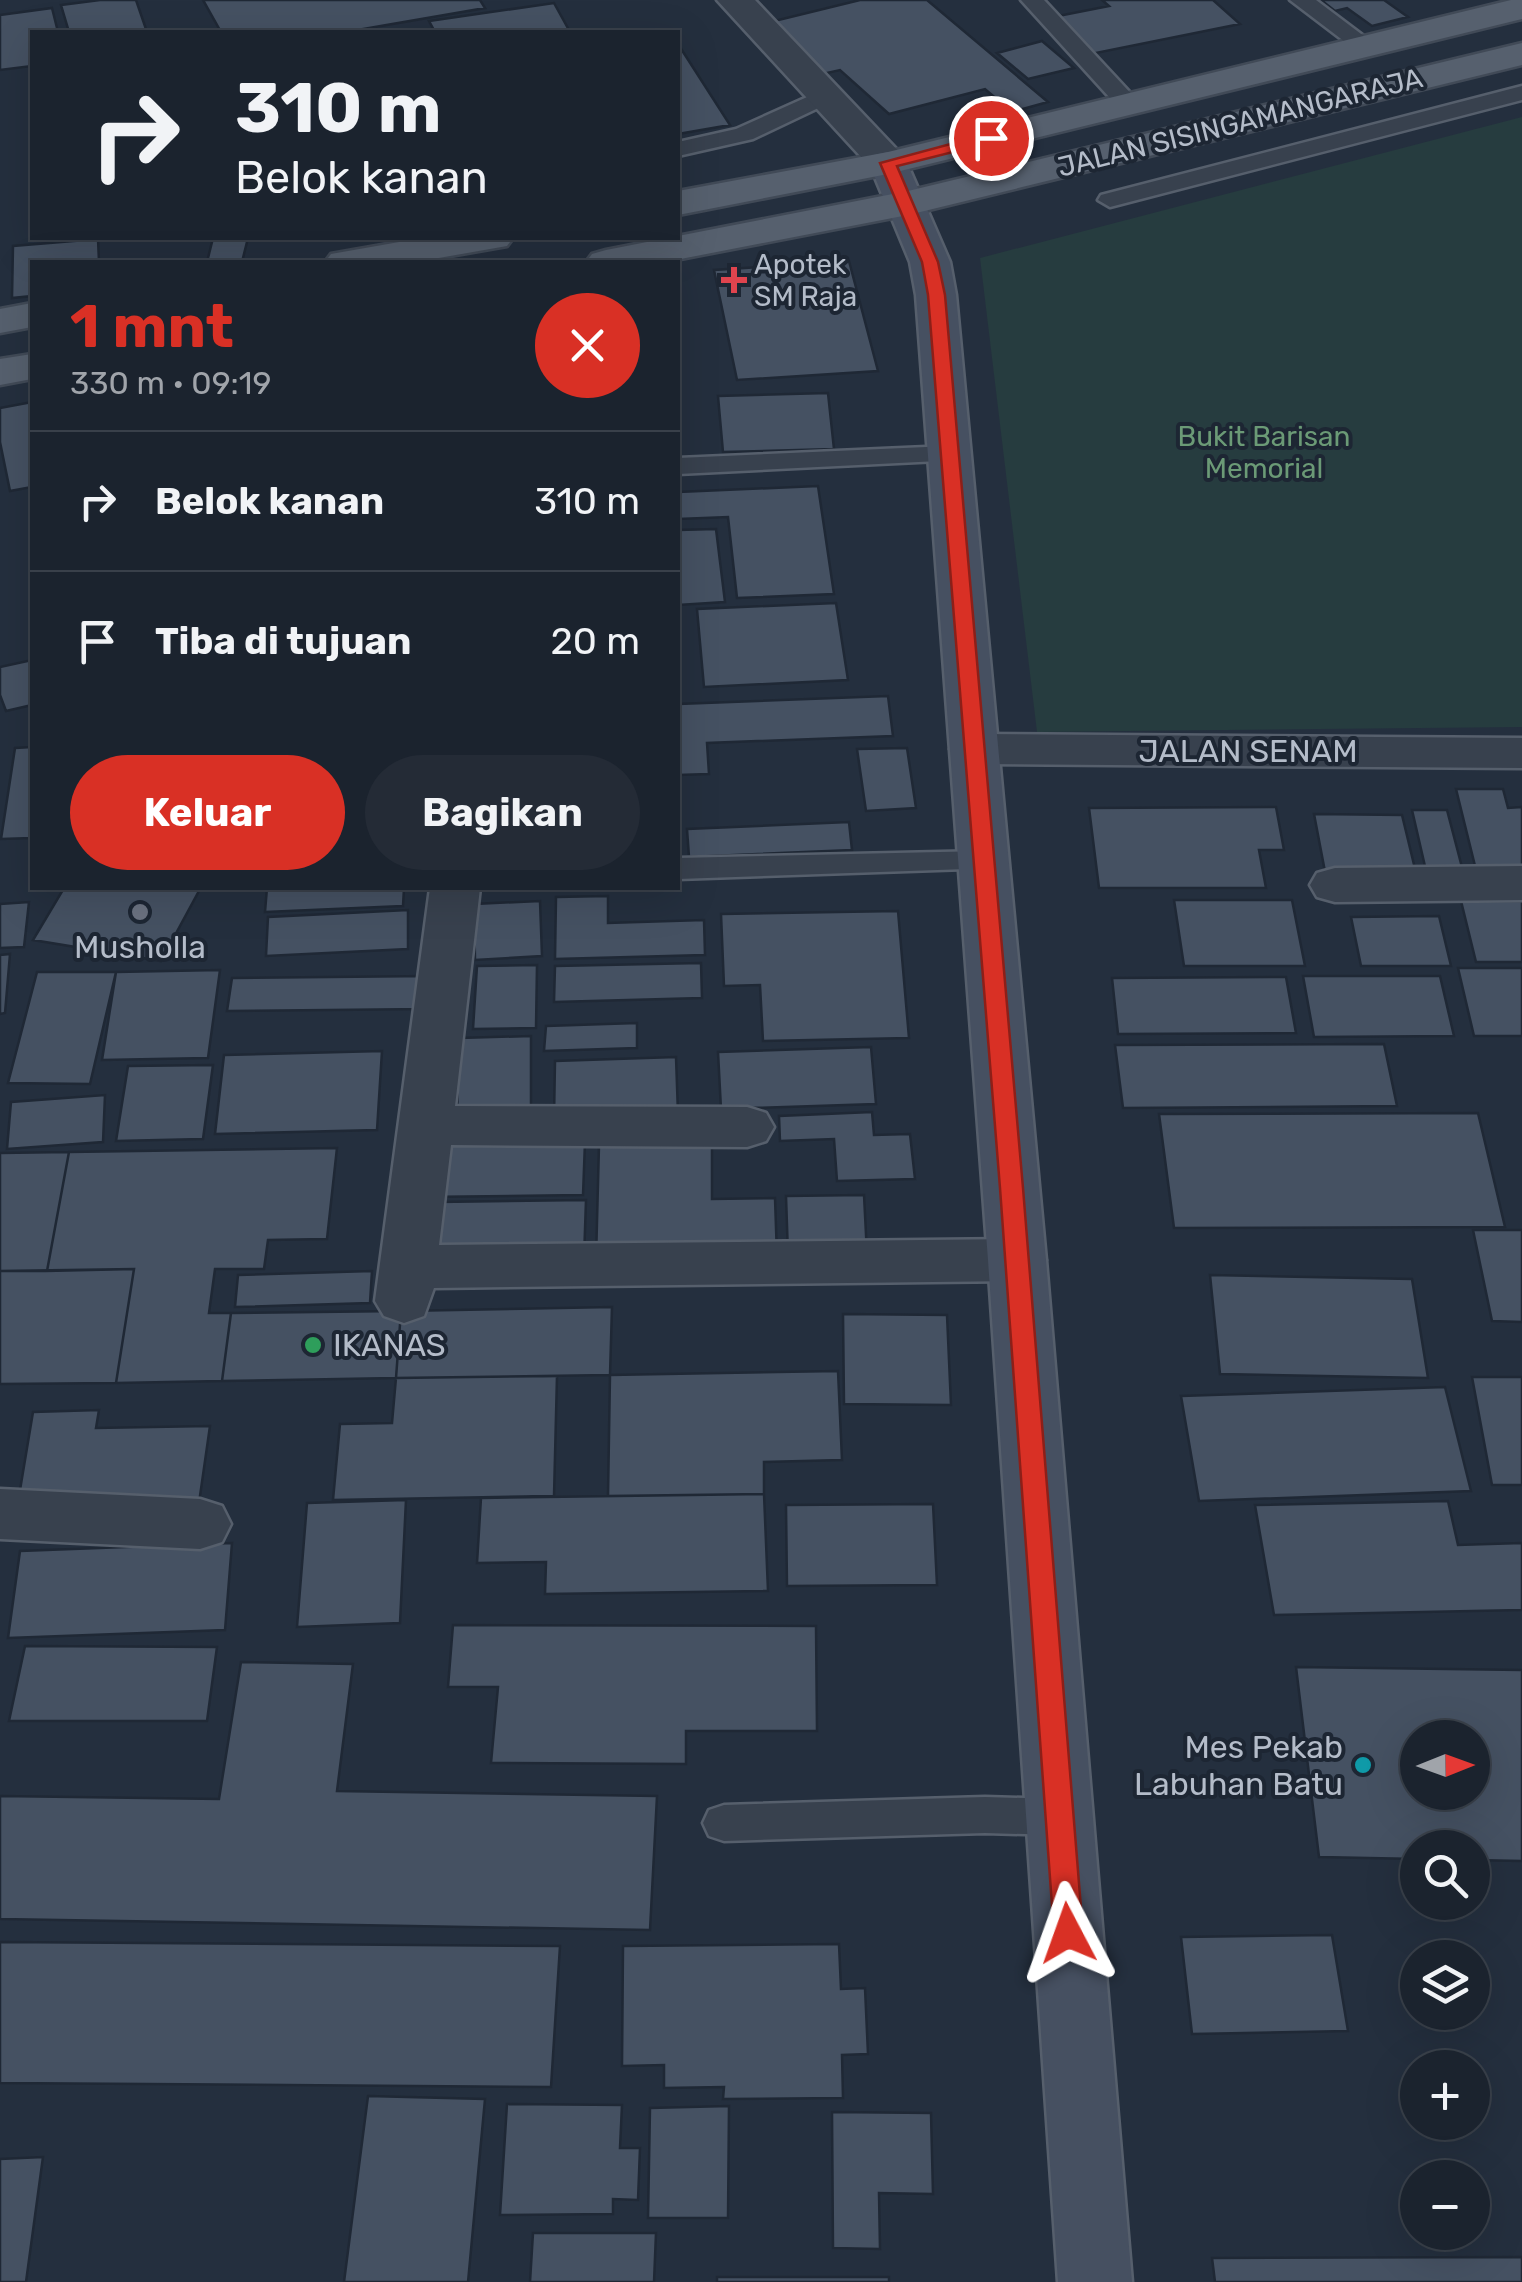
<!DOCTYPE html>
<html lang="id">
<head>
<meta charset="utf-8">
<style>
	body { margin:0; font-family:Rubik,sans-serif; background:#242b36; color:#f1f3f6; height:100vh; display:flex; flex-direction:column; font-size:38px; white-space:nowrap }
	* { box-sizing:border-box; margin:0 }
	p { font-size:32px; color:#a0a4aa }
	.icon { flex:none; width:55px; height:55px; fill:none; stroke:currentColor; stroke-width:2; stroke-linecap:round; stroke-linejoin:round }
	.map { position:relative; flex:1; overflow:hidden }
	.sheet { position:absolute; left:30px; top:260px; width:650px; height:630px; display:flex; flex-direction:column; background:#1b232e; border-radius:0px; box-shadow:0 10px 40px #0002,0 0 0 2px #39404a }
	.sheet>* { flex:none }
	.banner { position:absolute; left:30px; top:30px; width:650px; height:210px; border-radius:0px; box-shadow:0 10px 40px #0002,0 0 0 2px #39404a; background:#1b232e; color:#f1f3f6; overflow:hidden }
	.needle { width:65px; rotate:89deg }
	.tools { position:absolute; left:1400px; top:1720px; display:grid; gap:20px }
	.tools a { display:grid; place-items:center; width:90px; height:90px; border-radius:50%; background:#1b232e; box-shadow:0 10px 40px #0002,0 0 0 2px #39404a; font-size:50px }
	.pin { position:absolute; display:grid; place-items:center; width:85px; height:85px; color:#fff; margin:-42px; border:5px solid #fff; border-radius:50%; box-shadow:0 2px 10px #0007 }
	.me { position:absolute; width:110px; margin:-55px; rotate:356deg; stroke-linejoin:round; filter:drop-shadow(0 0 8px #0008) }
	.turn { display:flex; align-items:center; gap:35px; height:210px; padding:0 40px; font-size:45px }
	.turn .icon { width:130px; height:130px; stroke-width:2.5 }
	.turn b { display:block; font-size:70px; line-height:85px }
	.round { display:grid; place-items:center; flex:none; width:105px; height:105px; border-radius:52px; background:#242b36 }
	.summary { display:flex; align-items:center; justify-content:space-between; height:170px; padding:0 40px }
	h1 { font-size:60px; font-weight:700; line-height:75px; color:#d93025 }
	.action { display:flex; gap:20px; margin-top:auto; padding:20px 40px }
	.action a { flex:1; height:115px; border-radius:60px; background:#d93025; color:#fff; font-size:40px; font-weight:700; line-height:115px; text-align:center }
	.action a+a { background:#242b36; color:#f1f3f6 }
	ul { padding:0; list-style:none }
	li { display:flex; align-items:center; gap:30px; height:140px; padding:0 40px; border-top:2px solid #39404a }
	li div { flex:1 }
	li b { display:block; font-size:38px }
	li em { font-style:normal }
	.map>svg:first-child { display:block }
</style>
</head>
<body>
<div class="map">
<svg width="1522" height="2282" viewBox="0 0 1522 2282">
	<rect width="100%" height="100%" fill="#242f3e"/>
	<path fill="#263c3f" d="M1522,117V727L1037,732L980,258Z"/>
	<path fill="#455162" stroke="#1f2835" stroke-width="2.5" fill-rule="evenodd" d="M100,0H136L147,32H69L61,5Z
		M203,0H480L485,8L346,32H221Z
		M860,0H927L1048,102L1012,112L985,89L889,114L840,70L818,75L762,24Z
		M1102,0H1213L1240,24L1091,54L1053,17L1109,6Z
		M1321,0H1384L1408,17L1372,26L1347,8L1335,11Z
		M554,3L570,32H435L429,21Z
		M52,8L58,32H32V66L0,70V15Z
		M1042,41L1074,68L1028,79L997,53Z
		M678,44L730,125L678,134Z
		M213,238H248L242,262H207Z
		M98,239L99,262H32V296L12,298L13,246Z
		M849,261L878,371L737,380L714,270Z
		M828,393L834,449L723,452L718,396Z
		M32,402V487L10,491L0,442V408Z
		M818,486L834,594L737,598L728,517L678,519V492Z
		M716,529L725,602L678,605V530Z
		M836,603L848,680L704,687L697,609Z
		M32,660V705L6,711L0,695V667Z
		M888,696L893,736L707,743L709,774L678,775V704Z
		M32,747V838L1,839L15,748Z
		M907,748L916,808L866,811L857,749Z
		M1456,789H1503L1508,808L1522,807V878H1478Z
		M1276,807L1284,850H1259L1266,888H1099L1089,808Z
		M1412,810H1447L1464,875H1427Z
		M1314,814L1402,815L1417,877H1326Z
		M849,822L852,850L689,857L687,829Z
		M64,888H192L200,889L161,961L33,940Z
		M267,888H404L403,906L265,912Z
		M608,896V923L704,920L705,955L555,959L556,897Z
		M1174,900H1292L1305,966H1184Z
		M540,901L542,956L475,960L474,904Z
		M1461,901H1522V962H1476Z
		M29,902L24,947L0,948V904Z
		M408,910V949L266,956L268,917Z
		M898,911L909,1038L763,1041L760,985L724,986L721,914Z
		M1439,916L1451,966H1361L1351,917Z
		M10,954L5,1013L0,1014V955Z
		M701,963L702,998L554,1002L555,966Z
		M537,965L536,1028L473,1029L477,966Z
		M1458,968H1522V1036H1474Z
		M220,970L208,1058L102,1060L116,972Z
		M37,972H116L90,1084L8,1083Z
		M430,976L427,1009L227,1011L232,978Z
		M1303,976H1440L1454,1036L1314,1037Z
		M1286,977L1296,1033L1118,1034L1112,978Z
		M637,1023V1048L544,1051L546,1026Z
		M531,1036V1118L457,1120L459,1038Z
		M1384,1044L1397,1106L1123,1108L1115,1045Z
		M871,1047L876,1104L721,1109L718,1052Z
		M382,1051L377,1130L215,1134L224,1055Z
		M676,1057L678,1114L554,1118L555,1061Z
		M213,1065L203,1139L116,1141L128,1066Z
		M105,1095L103,1142L7,1149L11,1102Z
		M872,1112L874,1135L910,1134L915,1179L837,1181L834,1139L780,1141L779,1116Z
		M1478,1113L1505,1227L1174,1228L1159,1114Z
		M585,1142L583,1195L422,1197L426,1144Z
		M712,1143V1199L775,1198L777,1257L596,1260L599,1145Z
		M337,1148L327,1239L268,1240L264,1269H215L209,1313H231L222,1381L116,1383L134,1269L47,1271L69,1152Z
		M69,1152L47,1271H0V1153Z
		M864,1195L867,1254L788,1255L786,1196Z
		M586,1200L584,1259L433,1261L437,1202Z
		M1473,1230H1522V1322L1492,1321Z
		M134,1269L116,1383L0,1384V1271Z
		M372,1271L370,1303L235,1307L238,1275Z
		M1210,1275L1412,1279L1428,1378L1220,1374Z
		M612,1307L610,1375L396,1378L401,1311Z
		M401,1311L396,1378L222,1381L231,1313Z
		M843,1314L947,1315L951,1405L844,1404Z
		M838,1371L842,1460L764,1462V1494L608,1496L610,1375Z
		M557,1376L554,1496L333,1500L340,1424L392,1423L396,1378Z
		M1472,1377H1522V1485H1492Z
		M1445,1387L1471,1491L1199,1501L1181,1396Z
		M99,1410L96,1428L210,1426L199,1503L17,1508L33,1412Z
		M764,1494L768,1591L545,1594L546,1562L477,1563L481,1498Z
		M406,1500L400,1623L297,1627L307,1503Z
		M1448,1501L1458,1545L1522,1543V1610L1274,1615L1255,1505Z
		M933,1504L937,1585L787,1586L786,1505Z
		M232,1543L225,1630L8,1638L20,1551Z
		M453,1625L816,1626L817,1731H686V1764L491,1763L498,1687H448Z
		M25,1646L217,1647L207,1721H9Z
		M241,1662L353,1664L337,1791L657,1796L650,1930L0,1919V1796L219,1799Z
		M1296,1667L1522,1670V1861L1472,1860V1848H1418V1859L1319,1857ZM1418,1738H1472V1792H1418Z
		M1332,1935L1348,2031L1192,2034L1181,1937Z
		M0,1942L560,1946L551,2087L0,2083Z
		M839,1944L841,1989L865,1988L868,2054L842,2055L843,2098L723,2099L724,2087L664,2088V2065L622,2066L623,1946Z
		M368,2096L485,2099L468,2282H344Z
		M507,2104L622,2105L620,2148H640L638,2200L613,2199V2214L500,2215Z
		M729,2106L728,2218H648L650,2108Z
		M832,2112L931,2113L933,2194L879,2193L880,2249L833,2248Z
		M43,2157L26,2282H0V2159Z
		M533,2233H656L654,2282H530Z
		M1522,2257V2282H1215L1212,2258Z
		M717,2277H889V2282H717Z"/>
	<g fill="none" stroke-linecap="round" stroke-linejoin="round">
		<g stroke="#565f6c" stroke-width="5">
			<path id="lane" d="M1021,0H1044L1136,99L1140,104L1136,109H1120Z
				M1290,0H1316L1377,46L1373,51H1357Z
				M1522,86V100L1110,207L1098,200L1101,195Z
				M825,89L833,91L837,96L833,101L753,139L678,156V142L736,129Z
				M949,446L959,448L963,454L959,460L678,474V458Z
				M985,851L996,854L1001,861L996,868L678,879V858Z
				M985,1797L1060,1799L1075,1804L1081,1817L1075,1830L1060,1835L985,1833L724,1841L709,1836L703,1823L709,1810L724,1805Z"/>
		</g>
		<g stroke="#565f6c" stroke-width="5">
			<path id="street" d="M717,0H755L902,155L907,163L902,171L888,174L874,171Z
				M974,734L1522,738V768L974,764L957,760L950,749L957,738Z
				M1522,866V900L1335,902L1317,897L1310,885L1317,873L1335,868Z
				M430,888H480L455,1106L747,1107L766,1113L774,1127L766,1141L747,1147L451,1145L439,1245L1017,1239L1037,1245L1046,1260L1037,1275L1017,1281L434,1288L424,1316L404,1323L384,1316L375,1301Z
				M0,1489L200,1499L222,1506L231,1524L222,1542L200,1549L0,1539Z"/>
		</g>
		<g stroke="#565f6c" stroke-width="5">
			<path id="secondary" d="M888,152L902,155L907,163L950,262L956,295L1046,1260L1132,2282H1058L988,1260L916,295L910,262L869,163L874,155Z"/>
		</g>
		<g stroke="#414a57" stroke-width="5">
			<path id="primary" d="M1511,0H1522V19L888,174L678,215V191L888,152Z
				M1522,43V65L908,215L665,262H586L592,254L606,250L908,191Z
				M422,238H513L507,246L416,262H325L331,254Z
				M32,303V327L0,333V309Z
				M32,354V379L0,385V359Z"/>
		</g>
		<use href="#lane" fill="#38414e" fill-rule="evenodd"/>
		<use href="#street" fill="#38414e" fill-rule="evenodd"/>
		<use href="#secondary" fill="#465061" fill-rule="evenodd"/>
		<use href="#primary" fill="#56606e" fill-rule="evenodd"/>
	</g>
	<path fill="#d93025" stroke="#8d1f18" stroke-width="2.5" d="M991,133L999,138L997,141L897,166L938,262L945,295L1023,1188L1083,1933L1079,1942L1068,1946L1058,1942L1054,1933L1000,1188L928,295L922,262L880,163Z"/>
	<path fill="#e0444e" stroke="#1d2633" stroke-width="4" d="M729 265h10v10h10v10h-10v10h-10v-10h-10v-10h10z"/>
	<circle fill="#6b7280" stroke="#1d2633" stroke-width="4" cx="140" cy="912" r="10"/>
	<circle fill="#2e9e5b" stroke="#1d2633" stroke-width="4" cx="313" cy="1345" r="10"/>
	<circle fill="#0f9aa8" stroke="#1d2633" stroke-width="4" cx="1363" cy="1765" r="10"/>
	<g text-anchor="middle" stroke-width="8" stroke-linejoin="round" paint-order="stroke">
		<g font-size="28" fill="#b4bcc9" stroke="#1d2633">
			<text transform="translate(1240 122) rotate(-14)" y="10">JALAN SISINGAMANGARAJA</text>
		</g>
		<g font-size="28" fill="#b4bcc9" stroke="#1d2633" text-anchor="start">
			<text x="754" y="274">Apotek<tspan x="754" dy="32">SM Raja</tspan></text>
		</g>
		<g font-size="28" fill="#6b9a76" stroke="#1d2633">
			<text x="1264" y="446">Bukit Barisan<tspan x="1264" dy="32">Memorial</tspan></text>
		</g>
		<g font-size="32" fill="#b4bcc9" stroke="#1d2633">
			<text x="1248" y="762">JALAN SENAM</text>
		</g>
		<g font-size="32" fill="#b4bcc9" stroke="#1d2633">
			<text x="140" y="958">Musholla</text>
			<text x="333" y="1356" text-anchor="start">IKANAS</text>
			<text x="1343" y="1758" text-anchor="end">Mes Pekab<tspan x="1343" dy="37">Labuhan Batu</tspan></text>
		</g>
	</g>
</svg>
<div class="tools">
<a><svg class="needle" viewBox="-14 -14 28 28"><path d="M0-13l5 13h-10z" fill="#e53935"/><path d="M0 13l5-13h-10z" fill="#a0a4aa"/></svg></a>
<a><svg class="icon" aria-label="search" viewBox="0 0 24 24"><circle cx="10" cy="10" r="6"/><path d="M15 15l6 6"/></svg></a>
<a><svg class="icon" aria-label="layers" viewBox="0 0 24 24"><path d="M12 4l9 5-9 5-9-5zM3 14l9 5 9-5"/></svg></a>
<a>+</a>
<a>−</a>
</div>
<div class="pin" style="left:991px;top:138px;background:#d93025"><svg class="icon" aria-label="arrive" viewBox="0 0 24 24"><path d="M6 21V4h12l-3 4 3 4H6"/></svg></div>
<svg class="me" style="left:1068px;top:1933px" viewBox="-20 -20 40 40"><path d="M0-17L14 15 0 8-14 15z" fill="#d93025" stroke="#fff" stroke-width="4"/></svg>
<div class="banner">
<div class="turn"><svg class="icon" aria-label="right" viewBox="0 0 24 24"><path d="M7 20v-9h11M14 6l5 5-5 5"/></svg><div><b>310 m</b>Belok kanan</div></div>
</div>
<section class="sheet">
<div class="summary"><div><h1>1 mnt</h1><p>330 m · 09:19</p></div><a class="round" style="background:#d93025;color:#fff"><svg class="icon" aria-label="close" viewBox="0 0 24 24"><path d="M6 6l12 12M18 6L6 18"/></svg></a></div>
<ul>
<li><svg class="icon" aria-label="right" viewBox="0 0 24 24"><path d="M7 20v-9h11M14 6l5 5-5 5"/></svg><div><b>Belok kanan</b></div><em>310 m</em></li>
<li><svg class="icon" aria-label="arrive" viewBox="0 0 24 24"><path d="M6 21V4h12l-3 4 3 4H6"/></svg><div><b>Tiba di tujuan</b></div><em>20 m</em></li>
</ul>
<div class="action"><a>Keluar</a><a>Bagikan</a></div>
</section>
</div>
</body>
</html>
